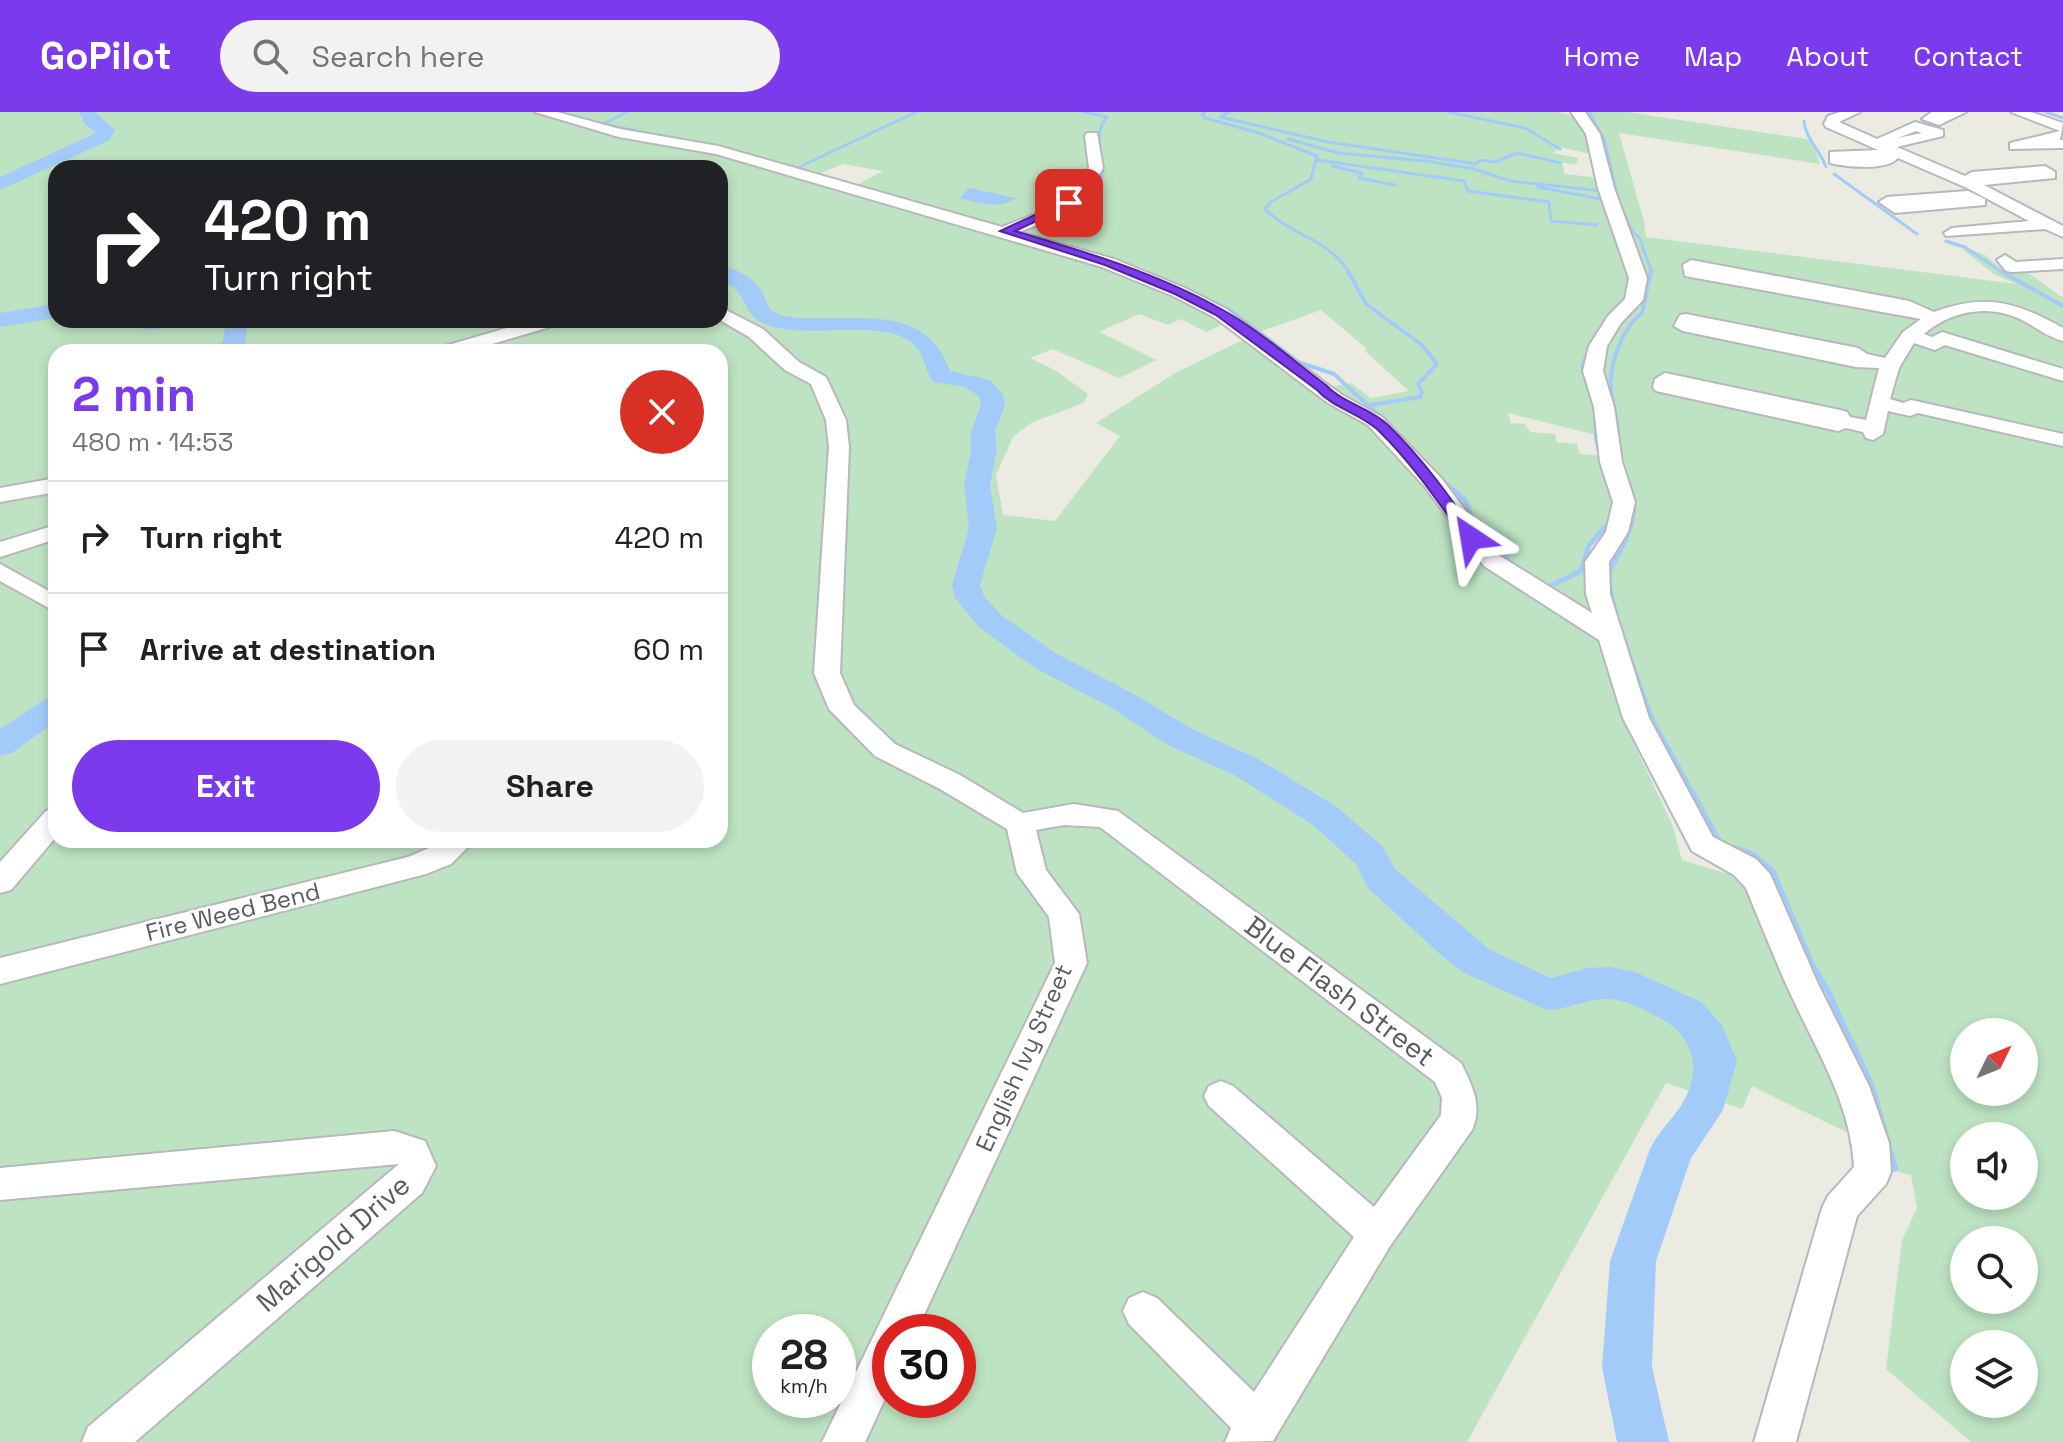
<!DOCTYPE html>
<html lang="en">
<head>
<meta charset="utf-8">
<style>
	body { margin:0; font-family:"Space Grotesk",sans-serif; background:#f2f2f2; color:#202124; height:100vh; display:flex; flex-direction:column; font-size:30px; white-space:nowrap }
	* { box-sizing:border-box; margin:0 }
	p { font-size:26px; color:#757577 }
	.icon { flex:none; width:44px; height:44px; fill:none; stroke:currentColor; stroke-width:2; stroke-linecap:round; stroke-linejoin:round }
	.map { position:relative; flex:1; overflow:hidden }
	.sheet { position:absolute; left:48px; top:232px; width:680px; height:504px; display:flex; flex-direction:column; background:#fff; border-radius:24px; box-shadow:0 4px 12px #0003 }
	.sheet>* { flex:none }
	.top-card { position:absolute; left:48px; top:48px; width:680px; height:168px; border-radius:24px; box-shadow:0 4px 12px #0003; background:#202124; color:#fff; overflow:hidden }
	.needle { width:52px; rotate:47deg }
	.controls { position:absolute; left:1950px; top:906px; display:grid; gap:16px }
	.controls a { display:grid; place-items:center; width:88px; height:88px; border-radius:50%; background:#fff; box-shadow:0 4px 12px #0003; font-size:40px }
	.speed { position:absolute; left:752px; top:1202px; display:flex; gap:16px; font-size:40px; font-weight:700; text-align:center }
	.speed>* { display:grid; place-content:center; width:104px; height:104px; border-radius:50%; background:#fff; box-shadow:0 4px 12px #0003; line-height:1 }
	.speed small { font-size:20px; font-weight:400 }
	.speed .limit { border:12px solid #d22; background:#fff; color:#111 }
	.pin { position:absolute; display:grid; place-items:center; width:68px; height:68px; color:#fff; margin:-34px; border-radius:16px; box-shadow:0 4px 12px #0006 }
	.me { position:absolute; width:88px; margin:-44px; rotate:327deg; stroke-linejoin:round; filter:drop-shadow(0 0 6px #0008) }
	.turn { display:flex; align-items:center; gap:28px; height:168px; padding:0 24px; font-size:36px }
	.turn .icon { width:104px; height:104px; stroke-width:2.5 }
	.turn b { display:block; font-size:56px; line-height:68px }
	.round { display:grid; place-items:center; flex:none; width:84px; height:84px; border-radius:42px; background:#f2f2f2 }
	.headline { display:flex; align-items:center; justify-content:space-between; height:136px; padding:0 24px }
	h1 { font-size:48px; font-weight:800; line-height:60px; color:#7c3aed }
	.primary-button { display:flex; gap:16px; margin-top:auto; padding:16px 24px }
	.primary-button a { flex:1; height:92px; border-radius:48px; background:#7c3aed; color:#fff; font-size:32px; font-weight:800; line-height:92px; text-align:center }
	.primary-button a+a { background:#f2f2f2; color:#202124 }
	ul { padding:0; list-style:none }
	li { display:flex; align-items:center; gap:24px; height:112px; padding:0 24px; border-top:2px solid #e0e0e0 }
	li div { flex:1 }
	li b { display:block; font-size:30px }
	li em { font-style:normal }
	header { display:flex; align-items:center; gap:48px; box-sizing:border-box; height:112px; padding:0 40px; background:#7c3aed; color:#fff }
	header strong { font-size:38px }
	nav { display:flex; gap:44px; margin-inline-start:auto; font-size:28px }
	.search { width:560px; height:72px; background:#f2f2f2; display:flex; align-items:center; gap:20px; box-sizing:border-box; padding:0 28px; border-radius:44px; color:#757577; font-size:30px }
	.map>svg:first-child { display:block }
</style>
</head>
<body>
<header>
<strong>GoPilot</strong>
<div class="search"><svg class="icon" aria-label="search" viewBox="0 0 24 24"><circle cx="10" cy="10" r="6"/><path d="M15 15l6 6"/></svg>Search here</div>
<nav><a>Home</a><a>Map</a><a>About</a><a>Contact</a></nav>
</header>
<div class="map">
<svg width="2063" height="1330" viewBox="0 0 2063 1330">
	<rect width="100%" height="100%" fill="#ecebe1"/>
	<path fill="#bee3c2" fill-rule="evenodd" d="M0,0H538L714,38L1060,138L1188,187L1229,210L1206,220L1181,207L1168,213L1139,202L1099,220L1157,248L1119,266L1053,237L1030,246L1055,258L1088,282L1083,291L1031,311L1013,325L996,363L1003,403L1055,409L1120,324L1096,311L1177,260L1249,225L1374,311L1467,426L1601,523L1604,548L1625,613L1672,712L1682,748L1742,766L1831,966L1850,1022L1752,974L1742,997L1666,971L1467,1330H0ZM56,56H720V208H56ZM56,240H720V728H56ZM770,1220H838V1288H770ZM890,1220H958V1288H890Z
		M555,0H1559C1590,8 1585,14 1594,43L1560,35L1553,41L1578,46L1576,52L1562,51L1565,62L1600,66L1634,178L1599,224L1600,324L1508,301L1511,311L1525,312L1530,320L1555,322L1557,330L1577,332L1580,342L1604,344L1618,390L1613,412L1590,436L1587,454L1596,495L1567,494L1505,452L1432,366L1326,276L1351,271L1371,286L1409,279L1364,238L1367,237L1321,198L1257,221L1240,208L1012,119L1072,91L1094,47L1072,86L1007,117L855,74L883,59L843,52L818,62L708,32L626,18Z
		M1582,0H1627L1807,27L1814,34L1820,52L1619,21L1644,110L1646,125L2017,172L1995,163L1961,136L1942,130L1947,128L1985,143L2005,160H2027L2063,186V1330H1971L1886,1257L1902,1128L1917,1096L1911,1063L1888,1057L1764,759L1715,735L1648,613L1602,468L1621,362L1600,244L1639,173ZM1964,920H2024V980H1964ZM1964,1024H2024V1084H1964ZM1964,1128H2024V1188H1964ZM1964,1232H2024V1292H1964Z"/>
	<path fill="#a3cbfa" d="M969,76L1016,86C999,98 979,91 960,86Z"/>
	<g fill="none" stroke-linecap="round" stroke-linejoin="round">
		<path stroke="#a3cbfa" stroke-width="3" d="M1205,0L1202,2L1205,6L1259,21L1317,44L1311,67L1271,90L1265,97C1291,124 1330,127 1349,161
			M1229,0L1220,5L1328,30L1476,52L1480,48L1496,50L1517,41L1560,51
			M1448,0L1525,16L1560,37
			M1589,0L1604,27L1619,90L1631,117L1640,127L1652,161
			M2046,0L2063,6
			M1804,9C1805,26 1820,38 1826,55
			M593,10L750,43
			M603,12L627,0
			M1288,27L1338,41L1426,49L1474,57L1510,69L1602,79
			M1317,48L1464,69L1468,79L1549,90L1551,109L1597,113
			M1332,54L1362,61L1359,66L1395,73
			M795,57L916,0
			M799,58L823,64
			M1834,62L1917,122
			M1537,72L1538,75L1606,88
			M1062,99C1071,94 1083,90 1091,83C1118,62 1086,27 1107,5L1084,0
			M1014,118L1103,144
			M1946,129L1965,135L2003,161"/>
		<path stroke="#a3cbfa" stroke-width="4" d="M1348,159L1366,192L1422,233L1437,252L1418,272L1422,280L1420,285L1371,293
			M2000,159L2063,194
			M1169,170L1230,198L1298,250L1334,262L1385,309
			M1589,273L1582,254L1596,222L1612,203
			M1595,298L1596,327L1601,347
			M1618,334C1620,313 1613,297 1611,277C1609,252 1622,216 1642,201L1651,159"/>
		<path stroke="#a3cbfa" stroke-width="5" d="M1625,364C1640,392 1634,412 1620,439C1617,446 1610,455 1609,462C1606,485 1645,589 1656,616
			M1439,366L1465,388L1473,409
			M1486,428L1513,453
			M1546,476L1581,459L1589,433L1610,410"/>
		<path stroke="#a3cbfa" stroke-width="6" d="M1655,614L1720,731
			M1736,736L1752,742L1773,760L1812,853L1828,879L1852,933"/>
		<path stroke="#a3cbfa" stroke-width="8" d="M1851,931L1871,975L1894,1056"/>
		<path fill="#a3cbfa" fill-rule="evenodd" d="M79,0H95L115,18L110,28L0,78V65L96,21L85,12Z
			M720,153C736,157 752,164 761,178C766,187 767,198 778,202C791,207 807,206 821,206C875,207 928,198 950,259L990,268L1003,282L1005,293L995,320L997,338L990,373L997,416L980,473L984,484L1001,503L1057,542L1132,581L1192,617L1258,647L1337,695L1383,735L1395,757L1490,838L1551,866L1588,856L1610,855L1635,860L1701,890L1722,913L1737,949L1723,998L1691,1046L1656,1149L1652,1255L1669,1330H1617L1602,1255L1610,1149L1650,1037C1658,1020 1672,1008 1682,992C1703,958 1694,923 1658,905C1642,897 1626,887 1607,887C1586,886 1568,898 1547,898L1462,860L1440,842L1368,776L1356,752L1313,713L1234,663L1168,633L1110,595L1035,556L979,515L955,486L952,473L969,416L964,373L971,338V320L981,293L979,284L965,275L933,270C926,260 925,246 917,236C889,201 802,232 761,210C742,201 749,180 720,167Z
			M56,192V206L0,215V201Z
			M126,208H184L181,213L149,218L129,213Z
			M226,208H248L245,231L239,240H216L223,230Z
			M56,584V609L12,641L0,644V617L45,587Z"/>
		<g stroke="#b7b8bd" stroke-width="4">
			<path id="minor" d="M535,0H557L620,17L718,34L1002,115L1040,100L1064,86L1089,56L1085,24L1087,21H1097L1103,56C1084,91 1055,107 1019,120L1114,147L1185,176L1226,197L1342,283L1382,305L1441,366L1500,444L1592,501L1586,482L1585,450L1606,420L1613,390L1600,350L1594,295L1583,259L1589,234L1608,204L1625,187L1629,166L1598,76L1586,22L1571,0H1585L1600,22L1614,76L1647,166L1643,188L1621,211L1607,234L1603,259L1614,295L1622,350L1635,390L1628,420L1609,450L1610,482L1649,606L1713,725L1756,747L1770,762L1818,872L1869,974L1889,1031L1891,1060L1886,1072L1857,1104L1796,1330H1754L1822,1096L1828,1084L1854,1055C1851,989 1812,931 1786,872C1772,840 1759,808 1746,776L1734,763L1692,739L1623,606L1599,528L1484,454L1425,375L1368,313L1328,291L1214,205L1173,184L1102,155L716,42L619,25Z
				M1840,0H1860L1839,10L1877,27L1915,10L1943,18V24L1897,35L1965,64L1972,60L2045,54L2055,60V66L1984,73L2063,114V125L2045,117L1946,124L1944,121L1952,116L2029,109L1967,76L1898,46C1887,59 1847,55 1830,51V40L1878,38L1826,15L1824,12L1828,4ZM1916,19L1922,21L1898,26Z
				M1932,0H1966L1939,13L1922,7Z
				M2011,0H2031L2063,11L2060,28H2063V36L2010,37V31L2060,19Z
				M1968,79L1985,87V93L1895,101L1879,90L1887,85Z
				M2005,143L2016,150L2063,147V157L2012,160L2006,159L1997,148Z
				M1691,148L1909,189L1934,200C1986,181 2016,190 2063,216V229C2047,225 2033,213 2018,206C1986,192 1949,200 1924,222L1932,225L1942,220L2063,257V269L1945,233L1935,238L1914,231L1899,256L1890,287L1903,291L1911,288L2063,322V334L1918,301L1910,304L1888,299L1883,322L1873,328L1866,326L1863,320L1846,316L1838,319L1656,279L1653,275L1655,267L1665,261L1840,298L1847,300L1850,305L1866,308L1879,256L1856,255L1683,219L1674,214L1680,203L1686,202L1858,236L1867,242L1885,246L1903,220L1921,207L1685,164L1683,153Z
				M720,195L763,217L799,250L826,265L846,308L849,335L840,561L854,593L895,632L960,663L1023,701L1074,692L1118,699L1461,951C1472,973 1483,994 1472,1018L1390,1134L1273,1329L1225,1330L1231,1316L1129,1212L1123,1199L1129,1186L1143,1180L1157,1186L1254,1280L1354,1125L1209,994L1204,984L1209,974L1221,969L1233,974L1374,1095L1441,1003L1442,986L1435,970L1100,715L1064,713L1036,718L1046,758L1079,802L1087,851L916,1220H890V1276L865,1330H822L1055,851L1049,805L1017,761L1007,717L940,677L875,644L829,597L814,561L829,335L826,308L811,272L785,258L749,225L720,208Z
				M534,208H563L560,212L465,240H436L438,236Z
				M56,366V380L0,390V376Z
				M56,413V427L0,445V430Z
				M0,452L56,483V500L0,469Z
				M56,696V725L11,778L0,781V750L46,699Z
				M440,728H475L451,752L426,762L0,872V846L408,745L429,736Z
				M394,1019L425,1029L436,1054L422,1081L135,1330H82L88,1315L399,1052L0,1088V1056Z"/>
		</g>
		<use href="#minor" fill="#fff" fill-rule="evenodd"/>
	</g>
	<path fill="#7c3aed" stroke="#51269a" stroke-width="2" d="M1065,89L1074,91L1015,119C1086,140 1157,161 1221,197C1258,217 1292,248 1326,273C1342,291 1369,295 1388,313C1423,347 1451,386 1478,426L1476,429H1466C1439,391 1412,351 1378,318C1359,301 1333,296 1317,278L1216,203L1175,182L1105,153L1000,119Z"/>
	<g text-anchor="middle" stroke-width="6" stroke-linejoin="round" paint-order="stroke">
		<g font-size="24" fill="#5a5c61" stroke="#fff">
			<text transform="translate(233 800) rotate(-14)" y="8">Fire Weed Bend</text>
			<text transform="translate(1024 946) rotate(-66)" y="8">English Ivy Street</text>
		</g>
		<g font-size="28" fill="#5a5c61" stroke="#fff">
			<text transform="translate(1340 879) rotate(37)" y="10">Blue Flash Street</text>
			<text transform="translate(333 1131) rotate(-41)" y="10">Marigold Drive</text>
		</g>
	</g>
</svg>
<div class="controls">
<a><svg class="needle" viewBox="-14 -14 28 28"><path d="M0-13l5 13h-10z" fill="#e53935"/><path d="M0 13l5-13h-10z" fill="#757577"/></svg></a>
<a><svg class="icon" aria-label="sound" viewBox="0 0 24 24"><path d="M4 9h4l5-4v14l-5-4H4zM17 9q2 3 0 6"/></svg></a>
<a><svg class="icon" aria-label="search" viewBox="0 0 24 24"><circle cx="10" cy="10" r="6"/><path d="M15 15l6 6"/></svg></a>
<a><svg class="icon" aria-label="layers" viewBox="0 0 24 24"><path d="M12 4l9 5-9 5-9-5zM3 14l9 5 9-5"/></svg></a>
</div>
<div class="speed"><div>28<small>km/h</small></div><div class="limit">30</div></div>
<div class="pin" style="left:1069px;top:91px;background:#d93025"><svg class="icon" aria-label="arrive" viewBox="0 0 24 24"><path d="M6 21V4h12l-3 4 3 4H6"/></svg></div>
<svg class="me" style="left:1471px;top:426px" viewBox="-20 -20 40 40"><path d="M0-17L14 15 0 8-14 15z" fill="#7c3aed" stroke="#fff" stroke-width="4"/></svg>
<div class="top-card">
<div class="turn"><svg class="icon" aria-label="right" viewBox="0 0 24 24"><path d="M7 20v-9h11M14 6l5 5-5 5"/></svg><div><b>420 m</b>Turn right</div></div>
</div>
<section class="sheet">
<div class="headline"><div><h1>2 min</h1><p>480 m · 14:53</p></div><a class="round" style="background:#d93025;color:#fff"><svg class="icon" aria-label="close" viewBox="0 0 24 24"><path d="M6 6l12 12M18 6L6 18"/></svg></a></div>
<ul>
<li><svg class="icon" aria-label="right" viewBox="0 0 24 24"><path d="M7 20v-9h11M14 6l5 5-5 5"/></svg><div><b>Turn right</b></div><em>420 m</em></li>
<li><svg class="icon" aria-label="arrive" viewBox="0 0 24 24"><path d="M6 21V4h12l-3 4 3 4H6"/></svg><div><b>Arrive at destination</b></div><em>60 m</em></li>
</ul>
<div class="primary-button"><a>Exit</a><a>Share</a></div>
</section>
</div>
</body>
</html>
